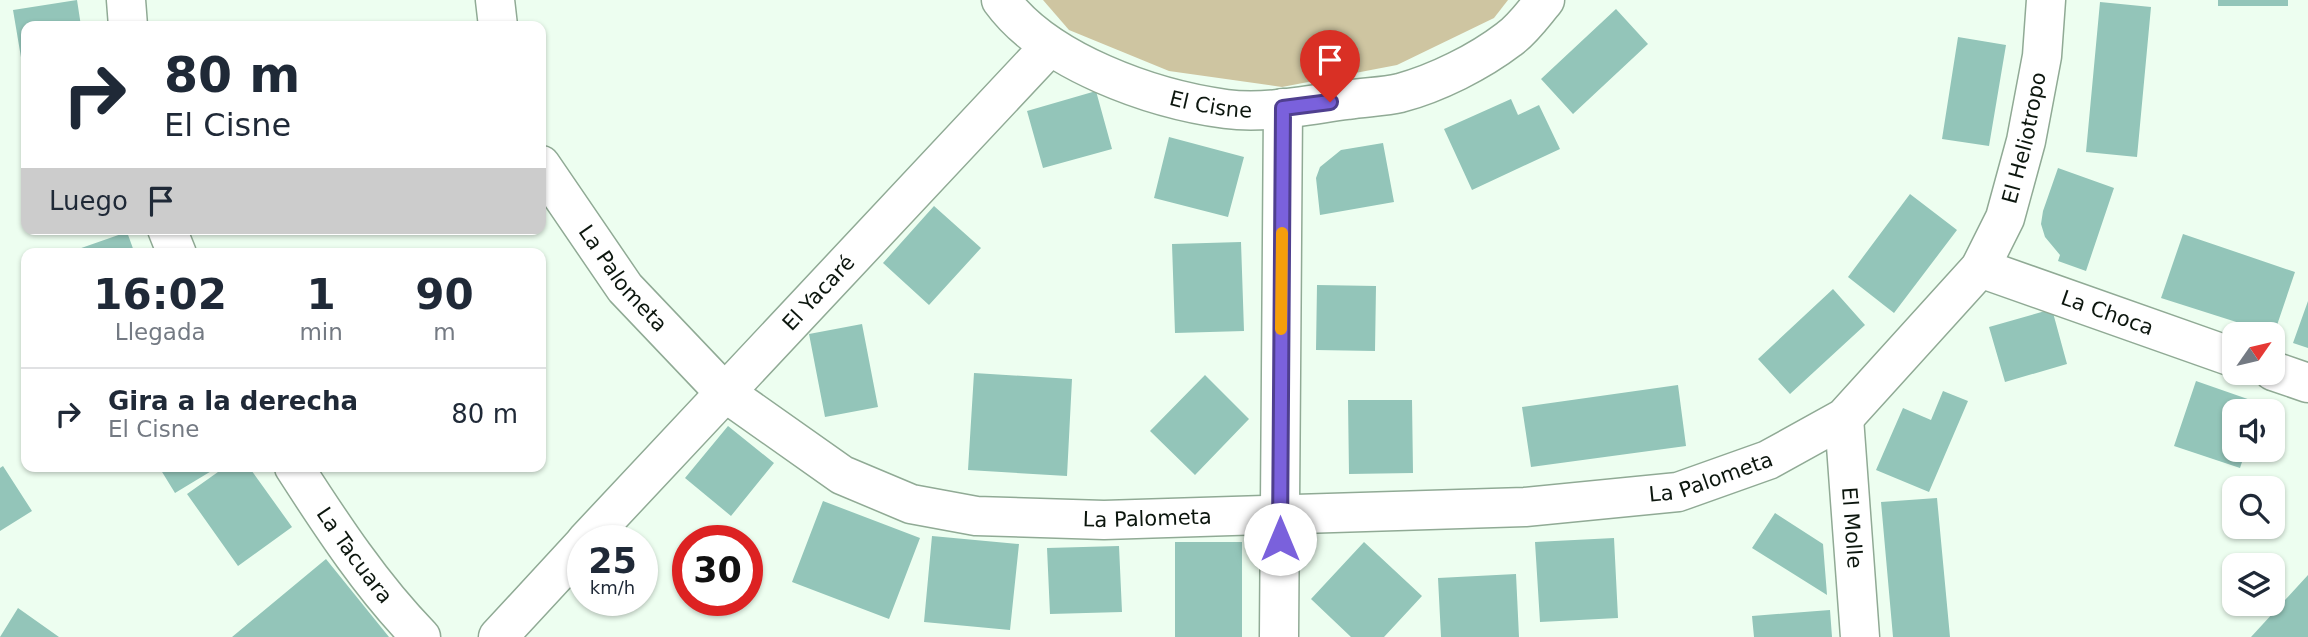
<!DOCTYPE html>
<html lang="es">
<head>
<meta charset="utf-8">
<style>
	body { margin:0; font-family:"DejaVu Sans",sans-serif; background:#f6f6f7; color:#1f2937; height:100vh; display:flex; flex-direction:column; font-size:26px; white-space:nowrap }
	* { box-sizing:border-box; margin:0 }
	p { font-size:23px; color:#747a83 }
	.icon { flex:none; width:38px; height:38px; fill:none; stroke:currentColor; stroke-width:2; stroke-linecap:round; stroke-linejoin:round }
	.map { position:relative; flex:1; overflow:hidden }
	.panel { position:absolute; left:21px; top:248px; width:525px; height:224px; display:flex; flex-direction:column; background:#fff; border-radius:14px; box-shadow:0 2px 5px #0004 }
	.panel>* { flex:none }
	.banner { position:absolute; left:21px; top:21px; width:525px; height:214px; border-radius:14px; box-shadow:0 2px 5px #0004; background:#fff; color:#1f2937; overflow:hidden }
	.needle { width:46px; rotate:56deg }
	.fabs { position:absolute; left:2222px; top:322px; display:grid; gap:14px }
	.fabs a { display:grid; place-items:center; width:63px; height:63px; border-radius:14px; background:#fff; box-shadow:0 2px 5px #0004; font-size:35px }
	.speed { position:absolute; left:567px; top:525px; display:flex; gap:14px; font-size:35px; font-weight:700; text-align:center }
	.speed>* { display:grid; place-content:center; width:91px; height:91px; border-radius:50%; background:#fff; box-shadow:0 2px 5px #0004; line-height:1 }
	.speed small { font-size:18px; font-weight:400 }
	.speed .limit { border:10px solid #d22; background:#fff; color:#111 }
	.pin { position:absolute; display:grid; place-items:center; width:60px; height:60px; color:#fff; margin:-72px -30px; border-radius:50% 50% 50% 0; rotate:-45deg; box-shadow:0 0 7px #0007 }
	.pin .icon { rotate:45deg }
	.me { position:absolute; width:77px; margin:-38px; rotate:0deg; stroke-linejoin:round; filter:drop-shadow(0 0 5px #0008) }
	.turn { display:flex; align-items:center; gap:24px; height:147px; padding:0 28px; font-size:32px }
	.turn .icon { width:91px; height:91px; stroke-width:2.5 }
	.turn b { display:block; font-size:49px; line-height:60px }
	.then { display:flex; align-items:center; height:66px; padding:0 28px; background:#0003; gap:14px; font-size:26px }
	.eta { display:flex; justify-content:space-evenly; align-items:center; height:119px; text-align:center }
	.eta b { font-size:42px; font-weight:600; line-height:49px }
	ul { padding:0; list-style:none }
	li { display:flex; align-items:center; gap:21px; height:91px; padding:0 28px; border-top:2px solid #e0e1e3 }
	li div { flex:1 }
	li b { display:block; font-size:26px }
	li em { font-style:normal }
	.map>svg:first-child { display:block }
</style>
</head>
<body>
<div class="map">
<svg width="2308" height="637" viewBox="0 0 2308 637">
	<rect width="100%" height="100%" fill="#edfef0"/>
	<path fill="#cec5a1" d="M1043,0H1508L1494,18L1397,65L1282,87L1169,71L1069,30Z"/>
	<path fill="#93c5b9" d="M77,0L81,26H26L25,81L13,10Z
		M2218,0H2288V6H2218Z
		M2100,2L2151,7L2137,157L2086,152Z
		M1616,9L1648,44L1573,114L1541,79Z
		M1958,37L2006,45L1989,146L1942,139Z
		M1096,91L1112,149L1043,168L1027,111Z
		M1511,99L1518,115L1539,105L1560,149L1472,190L1444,129Z
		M1169,137L1244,157L1228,217L1154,198Z
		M1383,143L1394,202L1320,215L1316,178L1320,167L1341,150Z
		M2058,168L2114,188L2086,271L2058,261L2060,255L2045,237L2041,224L2043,211Z
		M1910,194L1957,230L1894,313L1848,277Z
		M934,206L981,248L929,305L883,263Z
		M127,232L135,254H67V253Z
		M2183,234L2295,272L2274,334L2161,298Z
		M1241,242L1244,331L1175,333L1172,244Z
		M1317,285L1376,286L1375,351L1316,350Z
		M1833,289L1865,325L1790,394L1758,359Z
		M2308,301V348L2293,343Z
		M2052,309L2067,364L2005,382L1989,327Z
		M862,324L878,407L825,417L809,334Z
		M974,373L1072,379L1067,476L968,470Z
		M1205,375L1249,419L1195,475L1150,431Z
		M2196,381L2262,404L2260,411H2235V450H2246L2240,468L2174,446Z
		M1678,385L1686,446L1531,467L1522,407Z
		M1943,391L1968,401L1929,492L1876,470L1903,408L1931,420Z
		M1348,400H1412L1413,473L1349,474Z
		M728,426L774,463L731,516L685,478Z
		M3,466L32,511L0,531V468Z
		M159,467H218L175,493Z
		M225,467H249L292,527L238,566L187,494Z
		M1937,498L1950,637H1893L1881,502Z
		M823,501L920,538L889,619L792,582Z
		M1775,513L1823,544L1827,595L1752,548Z
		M932,536L1019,544L1010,630L924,622Z
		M1614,538L1618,618L1540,622L1535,542Z
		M1175,542H1242V637H1175Z
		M1364,542L1422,596L1384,637H1351L1311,599Z
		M1119,546L1122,612L1050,614L1047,548Z
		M326,559L389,637H232Z
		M1516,574L1519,637H1441L1438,578Z
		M2308,575V637H2251Z
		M18,608L59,637H0Z
		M1830,610L1832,637H1754L1752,616Z"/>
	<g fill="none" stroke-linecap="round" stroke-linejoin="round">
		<g stroke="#90aa95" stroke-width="41">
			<g id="minor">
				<path d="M126,0L128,26"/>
				<path d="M495,0L498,26"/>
				<path id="s1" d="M1001,0C1046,62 1152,99 1226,109C1265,114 1308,105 1347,100C1364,97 1383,97 1400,93C1437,83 1479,62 1509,39C1523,29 1534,13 1545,0"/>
				<path id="s2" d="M541,165L625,288L723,391L842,475L911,504L976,516L1104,520L1525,507L1678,492L1768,460L1844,418L1980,268L2005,218L2026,141L2042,56L2046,0"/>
				<path d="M167,229L177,254"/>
				<path id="s3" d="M1980,268L2235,358"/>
				<path d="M2273,371L2308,383"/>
				<path id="s4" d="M1844,418L1860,637"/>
				<path id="s5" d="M294,467C332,526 372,587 421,637"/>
				<path id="s6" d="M586,541L1050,46"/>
				<path d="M498,637L583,545"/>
				<path d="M1279,637L1283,108"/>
			</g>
		</g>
		<use href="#minor" stroke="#fff" stroke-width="38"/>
	</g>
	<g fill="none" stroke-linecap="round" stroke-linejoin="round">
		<g stroke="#4f3f8f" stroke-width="18">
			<path id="route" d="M1280,539L1283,108L1330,102"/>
		</g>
		<use href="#route" stroke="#7a61dc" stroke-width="12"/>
		<path stroke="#f59e0b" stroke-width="12" d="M1281,329L1282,233"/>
	</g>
	<g text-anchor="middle" stroke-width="7" stroke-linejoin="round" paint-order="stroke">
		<g font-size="21" fill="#0c160e" stroke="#fff">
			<text dy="7" stroke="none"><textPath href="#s1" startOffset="240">El Cisne</textPath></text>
			<text dy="7" stroke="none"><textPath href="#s2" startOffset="1804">El Heliotropo</textPath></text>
			<text dy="7" stroke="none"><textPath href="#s2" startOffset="140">La Palometa</textPath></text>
			<text dy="7" stroke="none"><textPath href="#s6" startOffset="340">El Yacaré</textPath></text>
			<text dy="7" stroke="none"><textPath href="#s3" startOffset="135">La Choca</textPath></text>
			<text dy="7" stroke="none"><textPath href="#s2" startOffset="1316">La Palometa</textPath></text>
			<text dy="7" stroke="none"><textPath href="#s2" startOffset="749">La Palometa</textPath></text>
			<text dy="7" stroke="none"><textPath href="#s4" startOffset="110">El Molle</textPath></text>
			<text dy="7" stroke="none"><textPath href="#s5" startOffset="107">La Tacuara</textPath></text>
		</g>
	</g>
</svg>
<div class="fabs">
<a><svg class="needle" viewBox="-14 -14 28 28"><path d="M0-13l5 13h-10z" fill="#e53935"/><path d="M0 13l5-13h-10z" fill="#747a83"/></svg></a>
<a><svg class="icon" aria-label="sound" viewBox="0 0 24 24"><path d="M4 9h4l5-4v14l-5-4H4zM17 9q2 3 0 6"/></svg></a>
<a><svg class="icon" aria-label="search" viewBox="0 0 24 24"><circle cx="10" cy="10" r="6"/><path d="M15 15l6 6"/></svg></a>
<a><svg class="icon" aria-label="layers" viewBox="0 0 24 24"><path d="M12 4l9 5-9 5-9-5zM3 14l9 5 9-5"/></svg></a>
</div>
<div class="speed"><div>25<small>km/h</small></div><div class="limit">30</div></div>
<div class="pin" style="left:1330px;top:102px;background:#d93025"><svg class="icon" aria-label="arrive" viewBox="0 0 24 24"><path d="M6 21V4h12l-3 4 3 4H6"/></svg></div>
<svg class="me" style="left:1280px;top:539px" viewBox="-20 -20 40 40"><circle r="19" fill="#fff"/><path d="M0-13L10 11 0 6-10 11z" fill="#7a61dc"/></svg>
<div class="banner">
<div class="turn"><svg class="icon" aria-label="right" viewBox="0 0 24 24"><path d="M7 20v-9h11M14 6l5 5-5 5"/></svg><div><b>80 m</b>El Cisne</div></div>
<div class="then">Luego<svg class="icon" aria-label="arrive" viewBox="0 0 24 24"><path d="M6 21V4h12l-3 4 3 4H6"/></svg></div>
</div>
<section class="panel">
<div class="eta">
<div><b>16:02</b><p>Llegada</p></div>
<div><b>1</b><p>min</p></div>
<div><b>90</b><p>m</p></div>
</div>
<ul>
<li><svg class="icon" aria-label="right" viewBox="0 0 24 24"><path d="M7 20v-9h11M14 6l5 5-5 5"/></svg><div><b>Gira a la derecha</b><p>El Cisne</p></div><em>80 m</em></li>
</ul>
</section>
</div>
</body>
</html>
